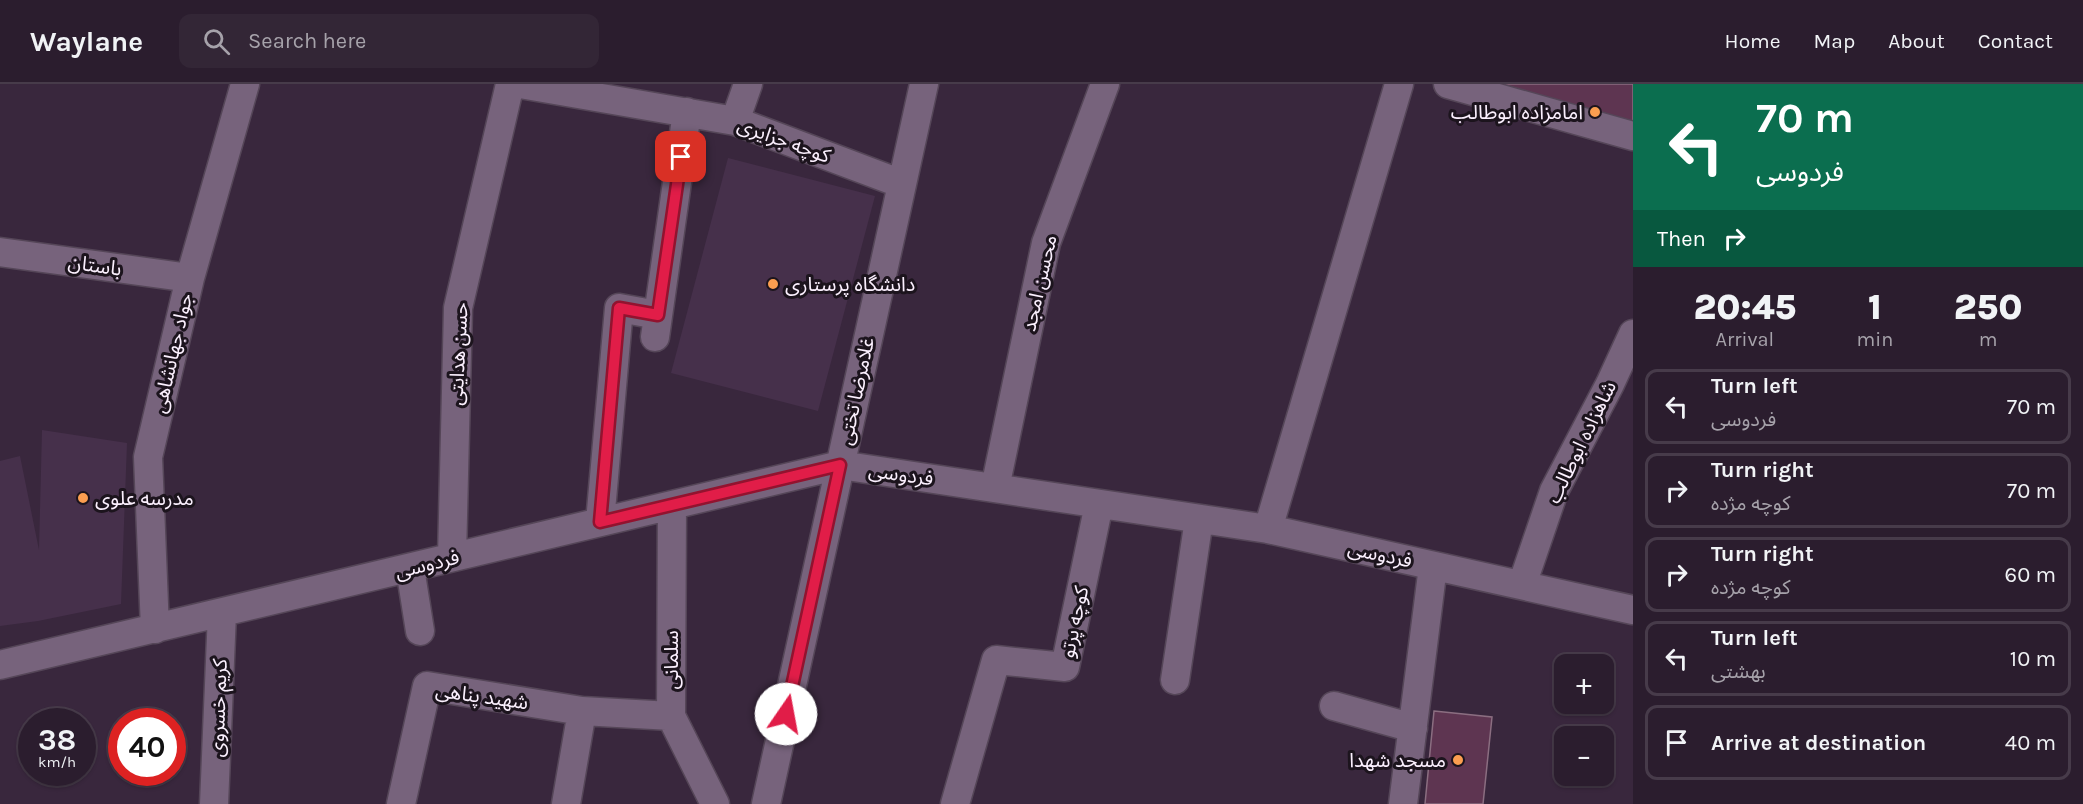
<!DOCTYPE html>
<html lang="en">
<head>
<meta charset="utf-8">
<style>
	body { margin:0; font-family:Karla,"Noto Sans Arabic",sans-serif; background:#332636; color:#f1f3f6; height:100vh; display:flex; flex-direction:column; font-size:22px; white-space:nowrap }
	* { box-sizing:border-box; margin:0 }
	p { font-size:20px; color:#a6a2aa }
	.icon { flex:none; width:33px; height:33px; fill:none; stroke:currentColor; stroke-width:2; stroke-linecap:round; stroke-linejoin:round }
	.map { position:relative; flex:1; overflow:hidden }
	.sheet { display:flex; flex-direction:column; background:#2b1d2e; width:450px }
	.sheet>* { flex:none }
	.banner { background:#0b6e4f; color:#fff; overflow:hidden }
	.tools { position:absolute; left:1554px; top:570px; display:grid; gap:12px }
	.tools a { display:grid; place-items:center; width:60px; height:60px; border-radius:12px; background:#2b1d2e; box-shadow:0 2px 4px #0004,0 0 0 2px #473b4a; font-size:30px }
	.speed { position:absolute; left:18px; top:624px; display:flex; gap:12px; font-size:30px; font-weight:700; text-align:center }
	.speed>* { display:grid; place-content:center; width:78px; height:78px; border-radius:50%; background:#2b1d2e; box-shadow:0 2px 4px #0004,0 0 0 2px #473b4a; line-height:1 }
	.speed small { font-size:15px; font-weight:400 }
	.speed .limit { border:9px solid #d22; background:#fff; color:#111 }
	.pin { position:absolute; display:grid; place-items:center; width:51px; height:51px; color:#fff; margin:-26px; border-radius:12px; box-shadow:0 3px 9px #0006 }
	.me { position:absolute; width:66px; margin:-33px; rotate:12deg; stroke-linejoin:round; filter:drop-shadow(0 0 4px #0008) }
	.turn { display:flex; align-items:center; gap:21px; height:126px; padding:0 24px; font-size:27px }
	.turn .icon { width:78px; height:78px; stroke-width:2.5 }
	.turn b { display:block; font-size:42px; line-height:51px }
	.then { display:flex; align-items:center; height:57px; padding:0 24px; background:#0003; gap:12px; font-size:22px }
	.eta { display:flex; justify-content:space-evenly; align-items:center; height:102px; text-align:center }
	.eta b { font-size:36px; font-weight:800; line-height:42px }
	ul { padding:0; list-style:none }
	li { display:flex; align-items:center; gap:18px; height:75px; margin:0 12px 9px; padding:0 12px; border:3px solid #473b4a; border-radius:12px }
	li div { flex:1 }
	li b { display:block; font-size:22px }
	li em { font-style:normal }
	header { display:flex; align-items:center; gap:36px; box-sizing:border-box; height:84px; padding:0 30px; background:#2b1d2e; border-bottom:2px solid #473b4a }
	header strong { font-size:28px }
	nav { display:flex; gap:33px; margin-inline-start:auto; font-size:21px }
	.search { width:420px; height:54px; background:#332636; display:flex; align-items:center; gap:15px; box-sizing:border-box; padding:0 21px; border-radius:12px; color:#a6a2aa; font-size:22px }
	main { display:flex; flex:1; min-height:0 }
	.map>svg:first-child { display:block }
</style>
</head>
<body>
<header>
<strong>Waylane</strong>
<div class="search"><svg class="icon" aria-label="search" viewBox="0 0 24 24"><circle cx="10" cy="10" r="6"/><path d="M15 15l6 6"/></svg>Search here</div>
<nav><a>Home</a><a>Map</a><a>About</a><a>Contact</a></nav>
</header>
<main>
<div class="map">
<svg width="1633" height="720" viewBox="0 0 1633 720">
	<rect width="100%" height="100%" fill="#39273d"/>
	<path fill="#46304b" d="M728,74L875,112L818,327L671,289Z
		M42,346L127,359L121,520L38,537L0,542V377L20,372L39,466Z"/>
	<path fill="#5e3551" stroke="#8b6e81" stroke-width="1.5" d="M1482,0H1633V49Z
		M1434,627L1492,633L1483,720H1425Z"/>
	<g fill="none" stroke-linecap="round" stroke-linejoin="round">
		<g stroke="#554658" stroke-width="31">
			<path id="minor" d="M520,0L735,37L902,100
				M1448,0L1633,52
				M735,37L748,0
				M0,168L190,194
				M655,253L687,28
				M995,404L1046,159L1105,0
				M672,421L671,632L715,720
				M600,438L619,224L658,231
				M1268,445L1399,0
				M452,473L458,224L510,0
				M410,484L420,547
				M1522,501L1554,407L1610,300L1633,250
				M155,545L148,373L190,194L245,0
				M0,581L840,381L1268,445L1633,526
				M1175,596L1199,435
				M1334,622L1413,644
				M214,720L222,529
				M401,720L427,602L582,627
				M566,720L582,627L671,632
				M766,720L924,0
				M955,720L996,576L1065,583L1099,420
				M1403,720L1433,482"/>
		</g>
		<use href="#minor" stroke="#77637c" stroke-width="28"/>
	</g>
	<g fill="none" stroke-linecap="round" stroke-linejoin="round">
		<g stroke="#92132f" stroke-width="15">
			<path id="route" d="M681,73L658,231L619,224L600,438L840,381L786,630"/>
		</g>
		<use href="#route" stroke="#e11d48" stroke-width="10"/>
	</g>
	<g fill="#fb9e50" stroke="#1c141d" stroke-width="2">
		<circle cx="1595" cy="28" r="6"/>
		<circle cx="773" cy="200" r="6"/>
		<circle cx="83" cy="414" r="6"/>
		<circle cx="1458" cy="676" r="6"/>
	</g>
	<g text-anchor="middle" stroke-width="6" stroke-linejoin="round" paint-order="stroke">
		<g font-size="20" fill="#fbf0fe" stroke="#1c141d" text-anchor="end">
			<text x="1583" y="35">امامزاده ابوطالب</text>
			<text x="785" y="207" text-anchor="start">دانشگاه پرستاری</text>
			<text x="95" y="421" text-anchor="start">مدرسه علوی</text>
			<text x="1446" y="683">مسجد شهدا</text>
		</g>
		<g font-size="20" fill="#fbf0fe" stroke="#1c141d">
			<text transform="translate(784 56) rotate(20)" y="7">کوچه جزایری</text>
			<text transform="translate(95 181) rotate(8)" y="7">باستان</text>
			<text transform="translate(1039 199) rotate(-77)" y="7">محسن امجد</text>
			<text transform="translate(172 269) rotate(-77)" y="7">جواد جهانشاهی</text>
			<text transform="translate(458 270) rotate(-87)" y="7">حسن هدایتی</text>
			<text transform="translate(856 307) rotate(-78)" y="7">غلامرضا تختی</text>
			<text transform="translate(1581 358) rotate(-64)" y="7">شاهزاده ابوطالب</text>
			<text transform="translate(901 390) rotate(8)" y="7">فردوسی</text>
			<text transform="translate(1380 470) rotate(12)" y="7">فردوسی</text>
			<text transform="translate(427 480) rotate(-14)" y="7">فردوسی</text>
			<text transform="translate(1074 538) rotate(-78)" y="7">کوچه پرتو</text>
			<text transform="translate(671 576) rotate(-90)" y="7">سلمانی</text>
			<text transform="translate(482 612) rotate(8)" y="7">شهید پناهی</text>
			<text transform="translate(218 624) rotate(-88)" y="7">کریم خسروی</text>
		</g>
	</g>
</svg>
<div class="tools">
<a>+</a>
<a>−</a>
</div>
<div class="speed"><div>38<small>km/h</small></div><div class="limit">40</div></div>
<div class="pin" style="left:681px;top:73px;background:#d93025"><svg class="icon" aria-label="arrive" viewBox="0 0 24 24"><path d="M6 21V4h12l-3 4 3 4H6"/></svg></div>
<svg class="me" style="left:786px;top:630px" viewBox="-20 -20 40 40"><circle r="19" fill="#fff"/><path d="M0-13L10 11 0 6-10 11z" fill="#e11d48"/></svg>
</div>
<section class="sheet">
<div class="banner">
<div class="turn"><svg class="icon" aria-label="left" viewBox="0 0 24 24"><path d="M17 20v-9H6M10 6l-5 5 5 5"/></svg><div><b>70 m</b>فردوسی</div></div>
<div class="then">Then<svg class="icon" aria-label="right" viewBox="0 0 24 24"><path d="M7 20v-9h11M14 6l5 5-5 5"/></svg></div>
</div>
<div class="eta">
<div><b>20:45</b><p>Arrival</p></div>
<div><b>1</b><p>min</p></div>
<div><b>250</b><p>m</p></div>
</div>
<ul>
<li><svg class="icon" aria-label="left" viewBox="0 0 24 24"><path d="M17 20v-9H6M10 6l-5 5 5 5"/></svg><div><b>Turn left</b><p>فردوسی</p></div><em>70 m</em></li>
<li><svg class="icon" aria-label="right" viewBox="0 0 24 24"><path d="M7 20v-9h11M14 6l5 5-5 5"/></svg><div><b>Turn right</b><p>کوچه مژده</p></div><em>70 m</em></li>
<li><svg class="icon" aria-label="right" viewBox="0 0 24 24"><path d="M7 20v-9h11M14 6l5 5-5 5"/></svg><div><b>Turn right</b><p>کوچه مژده</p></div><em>60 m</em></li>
<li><svg class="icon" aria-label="left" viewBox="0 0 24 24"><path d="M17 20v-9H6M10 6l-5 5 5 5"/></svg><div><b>Turn left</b><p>بهشتی</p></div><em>10 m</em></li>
<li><svg class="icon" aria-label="arrive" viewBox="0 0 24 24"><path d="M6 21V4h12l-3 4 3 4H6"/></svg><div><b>Arrive at destination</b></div><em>40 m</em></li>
</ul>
</section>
</main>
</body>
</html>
